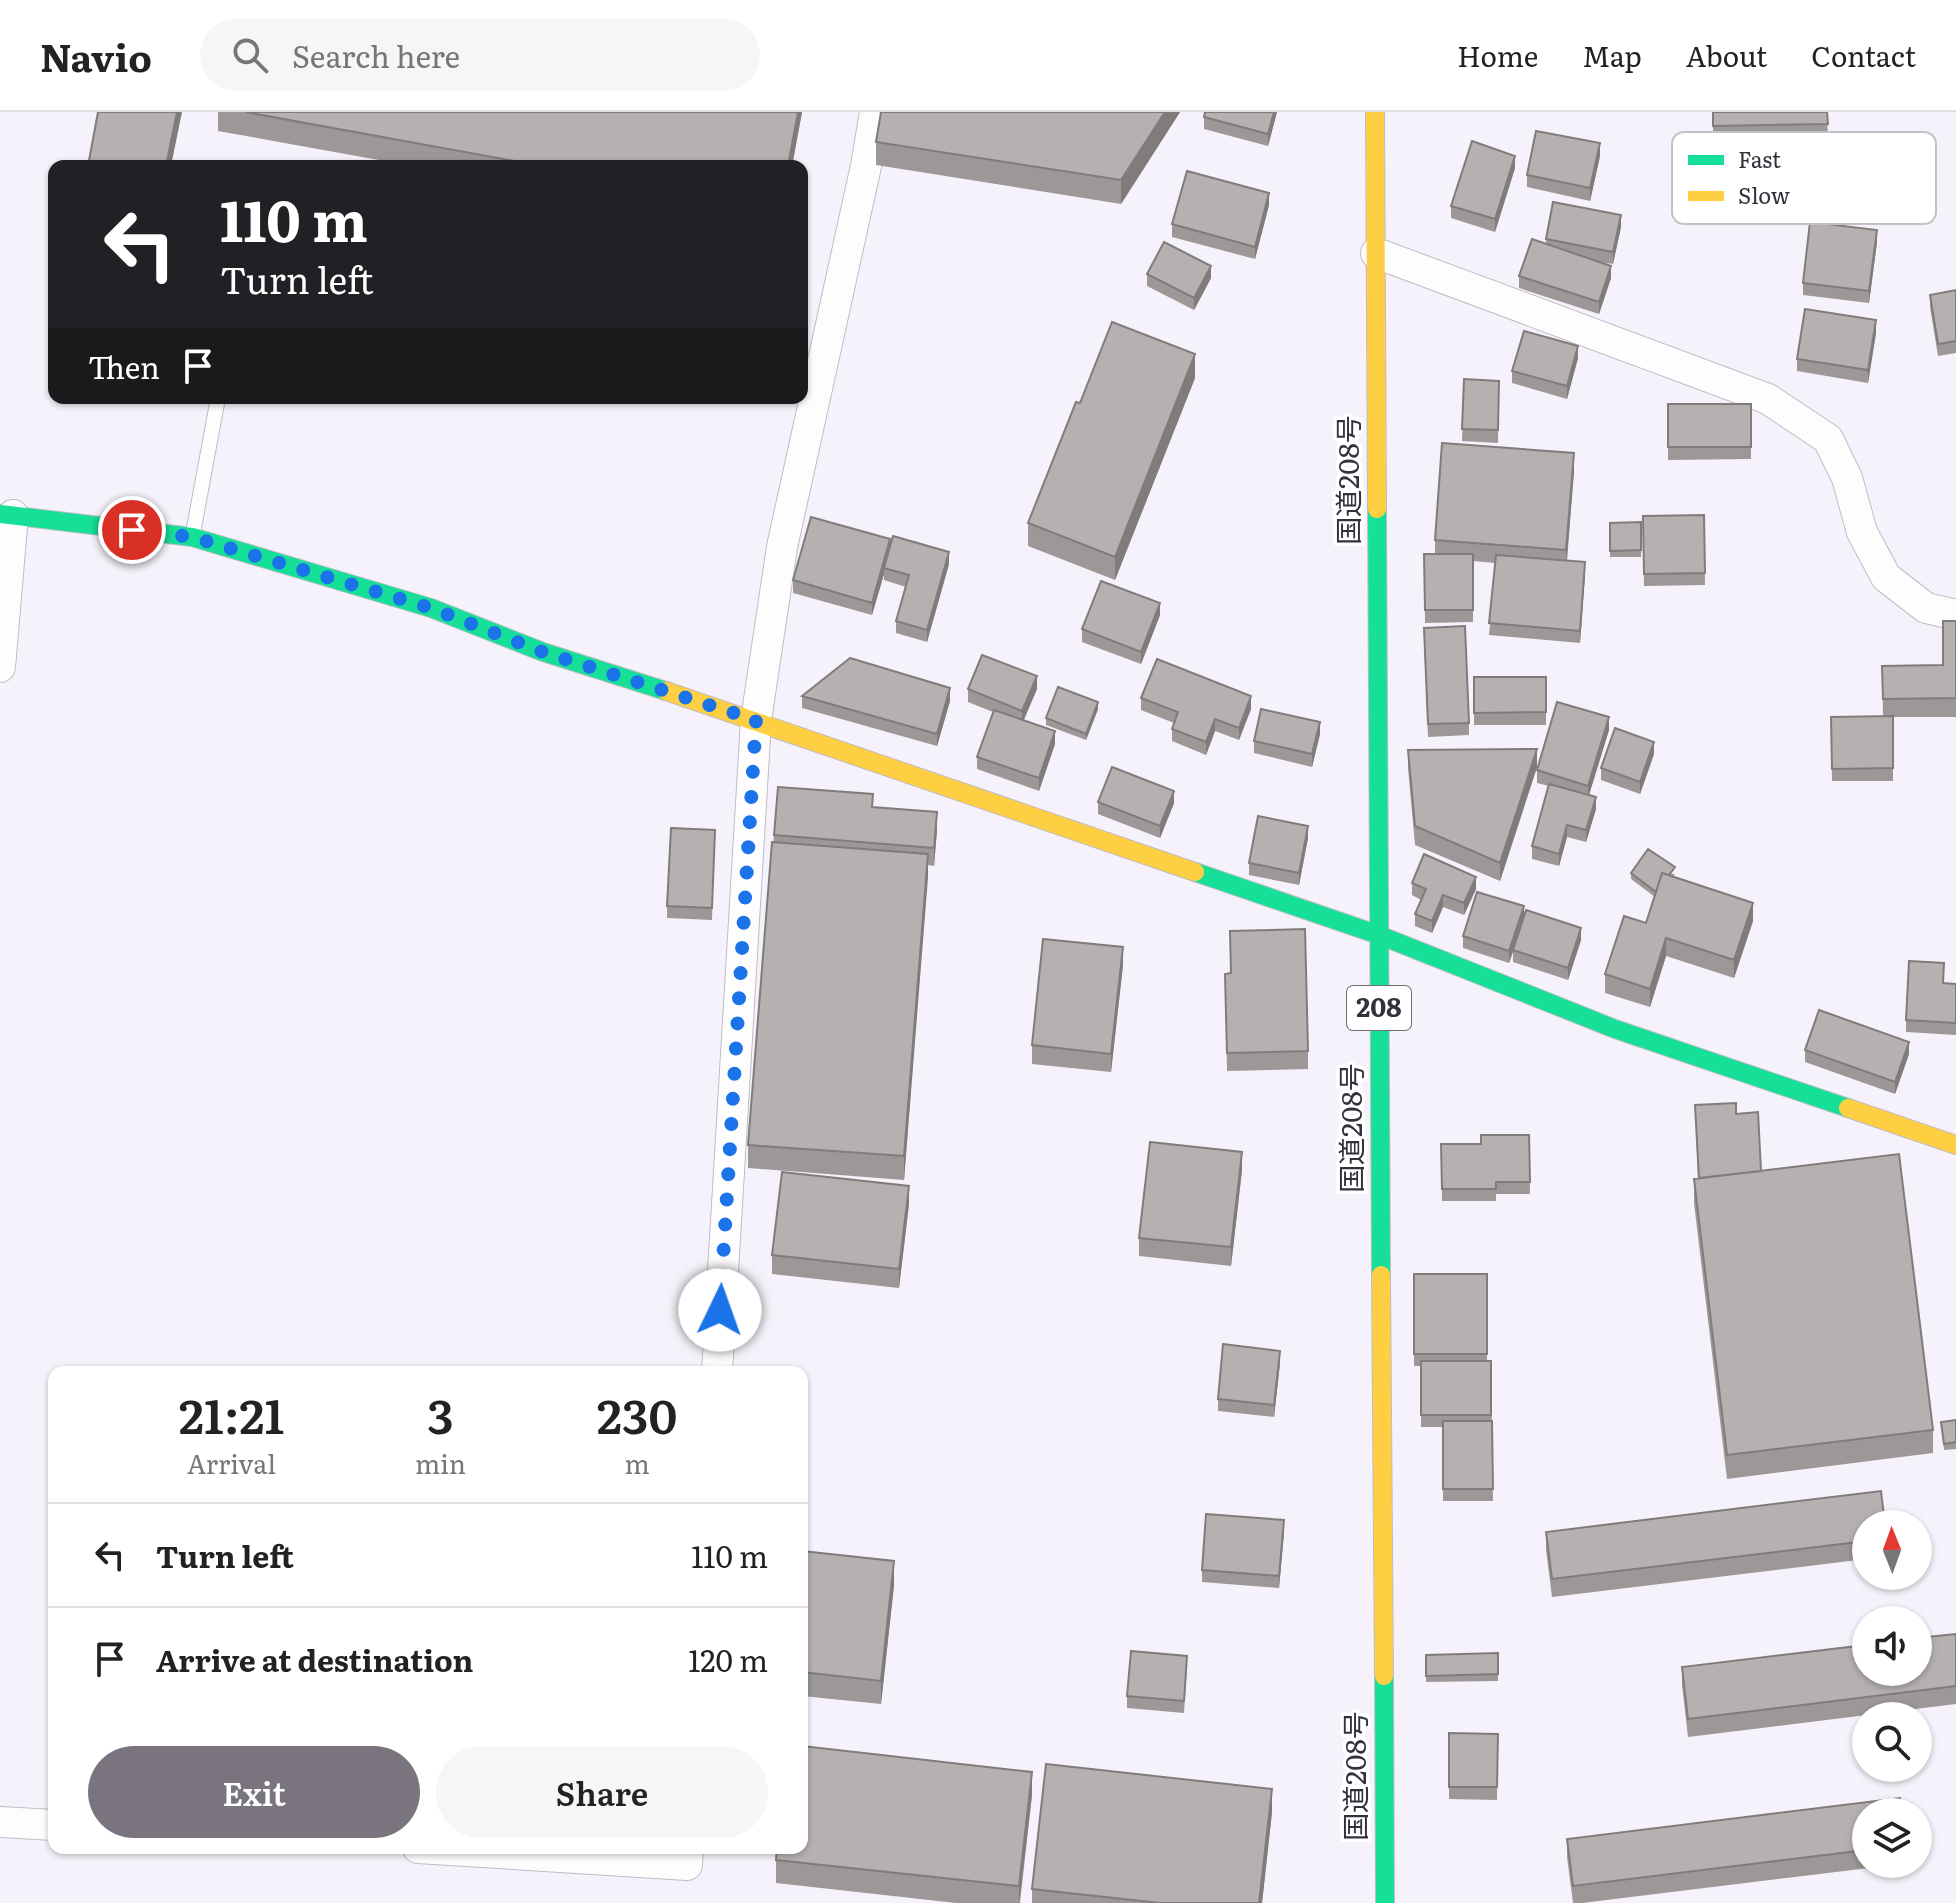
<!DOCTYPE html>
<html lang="en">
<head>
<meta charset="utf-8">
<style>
	body { margin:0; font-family:Literata,"Noto Sans JP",serif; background:#f6f6f6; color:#222; height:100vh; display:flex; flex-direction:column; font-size:30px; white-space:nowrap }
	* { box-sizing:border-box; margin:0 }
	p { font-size:26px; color:#767676 }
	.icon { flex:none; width:44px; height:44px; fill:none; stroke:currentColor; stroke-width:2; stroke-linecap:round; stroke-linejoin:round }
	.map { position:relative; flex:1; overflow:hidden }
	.panel { position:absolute; left:48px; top:1254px; width:760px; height:488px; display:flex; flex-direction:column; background:#fff; border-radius:16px; box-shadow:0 2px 6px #0004 }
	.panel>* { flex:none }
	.guide { position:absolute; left:48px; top:48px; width:760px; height:244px; border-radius:16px; box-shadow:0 2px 6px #0004; background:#202124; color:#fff; overflow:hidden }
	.needle { width:52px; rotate:359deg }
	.buttons { position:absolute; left:1852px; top:1398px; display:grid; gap:16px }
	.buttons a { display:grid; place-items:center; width:80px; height:80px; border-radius:50%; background:#fff; box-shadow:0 2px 6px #0004; font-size:40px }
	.pin { position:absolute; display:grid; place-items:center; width:68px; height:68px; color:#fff; margin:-34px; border:4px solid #fff; border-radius:50%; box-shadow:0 2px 8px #0007 }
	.me { position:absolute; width:88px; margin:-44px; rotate:3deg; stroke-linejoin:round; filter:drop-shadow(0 0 6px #0008) }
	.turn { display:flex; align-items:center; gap:28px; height:168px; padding:0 40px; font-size:36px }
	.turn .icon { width:104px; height:104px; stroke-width:2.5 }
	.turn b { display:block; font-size:56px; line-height:68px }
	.then { display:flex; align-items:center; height:76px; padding:0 40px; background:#0003; gap:16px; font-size:30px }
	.eta { display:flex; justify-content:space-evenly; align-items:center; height:136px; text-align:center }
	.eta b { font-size:48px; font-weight:600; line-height:56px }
	.button { display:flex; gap:16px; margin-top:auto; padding:16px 40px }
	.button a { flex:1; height:92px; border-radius:48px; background:#79747e; color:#fff; font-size:32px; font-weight:600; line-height:92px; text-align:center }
	.button a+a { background:#f6f6f6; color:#222 }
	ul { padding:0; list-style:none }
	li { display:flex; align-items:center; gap:24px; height:104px; padding:0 40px; border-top:2px solid #e0e0e0 }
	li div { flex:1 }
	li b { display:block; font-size:30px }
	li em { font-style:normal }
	header { display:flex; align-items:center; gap:48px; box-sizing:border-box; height:112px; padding:0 40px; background:#fff; border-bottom:2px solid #e0e0e0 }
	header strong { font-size:38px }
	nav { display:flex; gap:44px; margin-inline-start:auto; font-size:28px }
	.search { width:560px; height:72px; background:#f6f6f6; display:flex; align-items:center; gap:20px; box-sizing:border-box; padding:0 28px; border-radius:44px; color:#767676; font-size:30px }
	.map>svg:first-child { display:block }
</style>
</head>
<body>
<header>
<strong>Navio</strong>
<div class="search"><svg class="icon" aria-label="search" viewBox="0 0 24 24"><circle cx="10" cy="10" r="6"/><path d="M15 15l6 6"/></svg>Search here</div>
<nav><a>Home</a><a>Map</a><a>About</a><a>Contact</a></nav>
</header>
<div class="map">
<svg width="1956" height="1791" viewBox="0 0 1956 1791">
	<rect width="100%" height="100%" fill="#f6f2fb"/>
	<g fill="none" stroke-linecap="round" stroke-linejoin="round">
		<g stroke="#c0bcc6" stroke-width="16">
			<path id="lane" d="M193,421L218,286"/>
		</g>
		<g stroke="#c0bcc6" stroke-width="32">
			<path id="street" d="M1376,141L1768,287L1828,327L1847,366L1862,420L1886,465L1926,496L1956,503
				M0,555L13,403
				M717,1260L756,608L782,435L866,54L875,0
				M0,1710L54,1713
				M418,1736L687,1753L688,1736"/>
		</g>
		<g stroke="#c0bcc6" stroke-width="20">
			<path id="fast" d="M1377,397L1381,1163
				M0,402L192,425L431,496L543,540L666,579
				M1195,760L1379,823L1615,917L1848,996
				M1384,1564L1385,1791"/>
		</g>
		<g stroke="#c0bcc6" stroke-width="20">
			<path id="slow" d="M1375,0L1377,397
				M666,579L1195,760
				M1848,996L1956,1033
				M1381,1163L1384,1564"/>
		</g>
		<use href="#lane" stroke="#fefdfe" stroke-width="14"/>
		<use href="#street" stroke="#fefdfe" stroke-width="30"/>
		<use href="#fast" stroke="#16e098" stroke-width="18"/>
		<use href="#slow" stroke="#ffcf43" stroke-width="18"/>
	</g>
	<path fill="#9d9897" d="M218,0H802L792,54H412L218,19Z
		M881,0H1180L1121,92L876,53V30Z
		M1277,0L1268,34L1204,17V5Z
		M1713,0H1827L1828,30L1713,32Z
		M1600,44L1590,89L1527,75V63Z
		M1515,56L1495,120L1451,106V94Z
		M1269,93L1255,147L1172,125V112Z
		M1621,115L1613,152L1599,150L1611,166L1599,202L1519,176V164L1546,132V127Z
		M1877,130L1869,191L1803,183V171Z
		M1147,162L1211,166L1194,198L1147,174Z
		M1956,178V241L1938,244L1930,195V183Z
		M1876,221L1868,271L1797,259V247Z
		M1578,246L1567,287L1512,271V259Z
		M1195,266L1115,468L1028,434V411L1080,291Z
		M1464,267L1499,269L1498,331L1462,329Z
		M1668,292H1751V347L1668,348Z
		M1574,359L1567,449L1585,462L1580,531L1489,523L1495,451L1473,449V510L1425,511L1424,442H1435V428Z
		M1704,403L1705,473L1644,474L1643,404Z
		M1641,410V445H1610V411Z
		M890,433L949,452L927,530L896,521V509L906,475L884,468V462L872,503L793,481V468Z
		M1160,503L1141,552L1082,530V517Z
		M1956,509V605H1893V669H1832L1831,605L1883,604L1882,554L1943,553Z
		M1424,528L1469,611V623L1428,625Z
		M1474,565H1546V613H1474Z
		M968,577H1037L1024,608L1055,632L1039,679L977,657V645L993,600L968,590Z
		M802,584L950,589L937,634L802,596Z
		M1141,586L1251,597L1239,628L1215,619L1206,643L1172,629V617L1174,611L1141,598Z
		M1098,597L1086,628L1046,613V606Z
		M1609,618L1589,683L1596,697L1586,730L1567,725L1559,754L1532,747V734L1549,674L1537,671V658Z
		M1320,622L1312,655L1254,641V629Z
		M1408,638L1537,655L1500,769L1415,733L1408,656Z
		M1654,642L1640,682L1601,668V656Z
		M1098,690L1174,691L1160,726L1098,702Z
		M873,695L937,718L934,754L928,753L904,1068L748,1056V1033L774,723Z
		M715,718L712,808L667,806V794Z
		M1308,726L1299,773L1249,763V751Z
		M1631,761L1675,762L1673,764L1753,809L1734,866L1666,844L1650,895L1605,881V862L1646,811L1655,785L1631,767Z
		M1412,771L1476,777L1464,803L1443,795L1432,821L1415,814V802L1421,788L1412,783Z
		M1524,805L1581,828L1568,868L1513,850V840L1509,851L1463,836V824Z
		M1123,853L1111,960L1032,952V933Z
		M1231,861L1308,939V957L1227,959L1225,862Z
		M1944,871L1956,872V923L1906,920V908Z
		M1805,938L1909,942L1895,982L1805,950Z
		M1695,993L1736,1002L1761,1059L1933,1318V1341L1727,1367L1694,1091V1067H1698Z
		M1529,1023L1530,1082H1496V1089H1442L1441,1032H1481Z
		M1242,1058L1231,1154L1139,1144V1126Z
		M909,1092L899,1176L772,1162V1143Z
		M1414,1162H1487V1249H1491L1493,1389H1443V1315H1421V1254H1414Z
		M1280,1251L1274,1305L1218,1299V1287Z
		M1956,1308V1337L1944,1338L1941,1310Z
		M1866,1412V1447L1552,1485L1546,1438V1420Z
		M1284,1420L1279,1476L1202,1470V1458Z
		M802,1439L894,1473L881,1592L802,1584Z
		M1956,1522V1592L1688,1625L1682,1573V1555Z
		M1498,1541V1569L1426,1570V1543Z
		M1187,1556L1184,1601L1127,1596V1584Z
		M1449,1621L1498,1622L1497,1688L1449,1687Z
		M1032,1683L1020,1791H956L776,1771V1748Z
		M1272,1700L1262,1791H1032V1777Z
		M1866,1700V1752H1902L1582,1791H1573L1567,1745V1727Z"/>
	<path fill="#7f7c7b" d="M177,0H182L171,54H166Z
		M798,0H802L792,54H788Z
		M1165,0H1180L1121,92V68Z
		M1274,0H1277L1268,34V22Z
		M1600,31V44L1590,89V76Z
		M1515,44V56L1495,120V107Z
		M1269,81V93L1255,147V135Z
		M1621,103V115L1613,152V140Z
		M1877,118V130L1869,191V179Z
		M1211,154V166L1194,198V186Z
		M1611,154V166L1599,202V190Z
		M1876,208V221L1868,271V258Z
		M1578,234V246L1567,287V274Z
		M1195,242V266L1115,468V445Z
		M1574,341V359L1566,456V438Z
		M890,427V440L884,456V462L872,503V491Z
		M949,440V452L927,530V518Z
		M1585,450V462L1580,531V519Z
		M1160,491V503L1141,552V540Z
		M1037,564V577L1022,611V599Z
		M950,576V589L937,634V622Z
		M1251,584V597L1239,628V616Z
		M1098,590V597L1086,628V622Z
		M1609,605V618L1588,686V674Z
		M1215,607V619L1206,643V630Z
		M1320,610V622L1312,655V642Z
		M1055,619V632L1039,679V666Z
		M1654,630V642L1640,682V670Z
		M1537,637V655L1500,769V751Z
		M1174,679V691L1160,726V714Z
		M1596,685V697L1586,730V718Z
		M937,700V718L934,754V736Z
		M1567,713V725L1559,754V742Z
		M1308,714V726L1299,773V761Z
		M928,742V766L904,1068V1044Z
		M1476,765V777L1464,803V791Z
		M1443,783V795L1432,821V809Z
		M1753,791V809L1734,866V848Z
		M1524,794V807L1509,851V839Z
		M1581,816V828L1568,868V856Z
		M1666,826V844L1650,895V877Z
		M1123,835V853L1111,960V942Z
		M1909,930V942L1895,982V970Z
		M1242,1040V1058L1231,1154V1135Z
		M909,1074V1092L899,1176V1157Z
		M1280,1239V1251L1274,1305V1293Z
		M1284,1408V1420L1279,1476V1464Z
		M894,1449V1473L881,1592V1569Z
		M1032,1660V1683L1019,1791V1774Z
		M1272,1677V1700L1262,1791H1259Z"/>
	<path fill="#b6b1b0" stroke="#7f7c7b" stroke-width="2" d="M98,0H177L166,54H88Z
		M245,0H798L788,54H542Z
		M881,0H1165L1121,68L876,30Z
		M1205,0H1274L1268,22L1204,5Z
		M1713,0H1827L1828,12L1713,14Z
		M1536,19L1600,31L1590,76L1527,63Z
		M1472,29L1515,44L1495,107L1451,94Z
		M1187,59L1269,81L1255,135L1172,112Z
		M1553,90L1621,103L1613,140L1546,127Z
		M1810,110L1877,118L1869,179L1803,171Z
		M1532,127L1611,154L1599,190L1519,164Z
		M1164,130L1211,154L1194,186L1147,162Z
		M1956,178V229L1938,232L1930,183Z
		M1805,197L1876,208L1868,258L1797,247Z
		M1112,210L1195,242L1115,445L1028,411L1076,290L1080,291Z
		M1524,219L1578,234L1567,274L1512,259Z
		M1464,267L1499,269L1498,318L1462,317Z
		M1668,292H1751V335H1668Z
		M1442,331L1574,341L1566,438L1435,428Z
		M1704,403L1705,461L1644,462L1643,404Z
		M811,405L890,427L872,491L793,468Z
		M1641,410V438L1610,439V411Z
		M893,424L949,440L927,518L896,509L909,463L884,456Z
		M1424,442H1473V498H1425Z
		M1496,443L1585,450L1580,519L1489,511Z
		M1101,469L1160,491L1141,540L1082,517Z
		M1943,509H1956V586L1883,587L1882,554L1943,553Z
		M1465,514L1469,611L1428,612L1424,516Z
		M982,543L1037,564L1022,599L968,577Z
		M850,546L950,576L937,622L802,584Z
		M1157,547L1251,584L1239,616L1215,607L1206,630L1172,617L1178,600L1141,586Z
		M1474,565H1546V600L1474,601Z
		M1058,575L1098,590L1086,622L1046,606Z
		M1557,590L1609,605L1588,674L1537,658Z
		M1261,597L1320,610L1312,642L1254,629Z
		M994,598L1055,619L1039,666L977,645Z
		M1893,604V656L1832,657L1831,605Z
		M1615,616L1654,630L1640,670L1601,656Z
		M1537,637L1500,751L1415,714L1408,638Z
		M1112,655L1174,679L1160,714L1098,690Z
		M1549,672L1596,685L1586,718L1567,713L1559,742L1532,734Z
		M778,675L873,682L872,695L937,700L934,736L774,723Z
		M1258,704L1308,714L1299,761L1249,751Z
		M671,716L715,718L712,796L667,794Z
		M772,730L928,742L904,1044L748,1033Z
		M1648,737L1675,755L1669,763L1662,761L1656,780L1631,761Z
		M1424,742L1476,765L1464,791L1443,783L1432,809L1415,802L1426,777L1412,771Z
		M1662,761L1753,791L1734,848L1666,826L1650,877L1605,862L1624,804L1646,811Z
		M1477,780L1524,794L1509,839L1463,824Z
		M1526,798L1581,816L1568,856L1513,838Z
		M1305,817L1308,939L1227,941L1225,862L1231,861L1230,819Z
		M1043,827L1123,835L1111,942L1032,933Z
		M1909,849L1944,851L1943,871L1956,872V911L1906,908Z
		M1819,898L1909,930L1895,970L1805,938Z
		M1736,991V1002L1758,1000L1761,1059L1699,1066L1695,993Z
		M1481,1023H1529L1530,1070H1496V1077H1442L1441,1032H1481Z
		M1150,1030L1242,1040L1231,1135L1139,1126Z
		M1899,1042L1933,1318L1727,1343L1694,1067Z
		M782,1060L909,1074L899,1157L772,1143Z
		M1414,1162H1487V1242H1414Z
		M1223,1232L1280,1239L1274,1293L1218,1287Z
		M1421,1249H1491V1303H1421Z
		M1956,1308V1330L1944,1332L1941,1310Z
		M1443,1309H1492L1493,1377H1443Z
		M1881,1379L1885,1412H1866V1429L1552,1467L1546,1420Z
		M1206,1402L1284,1408L1279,1464L1202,1458Z
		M802,1439L894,1449L881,1569L802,1560Z
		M1956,1522V1574L1688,1607L1682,1555L1866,1533V1560H1918V1526Z
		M1131,1539L1187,1544L1184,1589L1127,1584Z
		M1498,1541V1562L1426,1564V1543Z
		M1449,1621L1498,1622L1497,1675H1449Z
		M802,1634L1032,1660L1019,1774L776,1748L777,1736H802Z
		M1046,1652L1272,1677L1259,1791H1160L1032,1777Z
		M1900,1686L1902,1700H1866V1738L1573,1774L1567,1727Z"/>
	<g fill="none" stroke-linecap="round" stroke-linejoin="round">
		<path stroke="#1a73e8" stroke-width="14" stroke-dasharray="0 25.2" d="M132,418L192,425L431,496L543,540L756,608L720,1198"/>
	</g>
	<g text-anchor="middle" stroke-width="7" stroke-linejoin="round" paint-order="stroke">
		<rect fill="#fff" stroke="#726e76" stroke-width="2" x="1347" y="874" width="64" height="44" rx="6"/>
		<g font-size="26" font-weight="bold" fill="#35303b">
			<text x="1379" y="905">208</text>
		</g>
		<g font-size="28" fill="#35303b" stroke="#fff">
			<text transform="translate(1349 368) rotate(-90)" y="10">国道208号</text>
			<text transform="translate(1352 1016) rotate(-90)" y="10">国道208号</text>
			<text transform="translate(1356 1664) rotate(-90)" y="10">国道208号</text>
		</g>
	</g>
	<rect x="1672" y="20" width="264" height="92" rx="12" fill="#fff" stroke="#c2c1c4" stroke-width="2"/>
	<rect x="1688" y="43" width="36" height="10" fill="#16e098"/>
	<rect x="1688" y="79" width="36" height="10" fill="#ffcf43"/>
	<g font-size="22" fill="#35303b">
		<text x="1738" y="56">Fast</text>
		<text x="1738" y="92">Slow</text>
	</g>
</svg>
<div class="buttons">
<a><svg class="needle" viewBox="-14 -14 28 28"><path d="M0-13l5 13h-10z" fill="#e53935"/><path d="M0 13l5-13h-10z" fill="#767676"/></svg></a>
<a><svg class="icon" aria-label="sound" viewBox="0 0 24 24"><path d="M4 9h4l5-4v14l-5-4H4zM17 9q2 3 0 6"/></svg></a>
<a><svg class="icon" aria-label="search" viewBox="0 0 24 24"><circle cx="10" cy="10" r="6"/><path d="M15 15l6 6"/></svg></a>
<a><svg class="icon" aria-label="layers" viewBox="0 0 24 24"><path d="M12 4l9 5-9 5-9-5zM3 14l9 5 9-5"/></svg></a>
</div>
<div class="pin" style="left:132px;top:418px;background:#d93025"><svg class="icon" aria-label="arrive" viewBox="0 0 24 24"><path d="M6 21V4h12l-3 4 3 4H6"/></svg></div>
<svg class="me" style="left:720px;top:1198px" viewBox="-20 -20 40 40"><circle r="19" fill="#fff"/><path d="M0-13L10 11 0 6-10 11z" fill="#1a73e8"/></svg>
<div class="guide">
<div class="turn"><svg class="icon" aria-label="left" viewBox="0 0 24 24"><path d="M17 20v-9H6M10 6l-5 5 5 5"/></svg><div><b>110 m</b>Turn left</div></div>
<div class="then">Then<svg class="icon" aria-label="arrive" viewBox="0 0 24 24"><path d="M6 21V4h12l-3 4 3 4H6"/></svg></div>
</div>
<section class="panel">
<div class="eta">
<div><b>21:21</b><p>Arrival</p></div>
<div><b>3</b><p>min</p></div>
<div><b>230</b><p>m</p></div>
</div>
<ul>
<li><svg class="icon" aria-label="left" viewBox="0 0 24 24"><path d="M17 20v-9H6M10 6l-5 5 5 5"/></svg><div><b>Turn left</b></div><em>110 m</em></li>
<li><svg class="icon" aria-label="arrive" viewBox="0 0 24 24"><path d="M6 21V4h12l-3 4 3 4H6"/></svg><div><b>Arrive at destination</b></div><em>120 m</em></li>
</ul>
<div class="button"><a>Exit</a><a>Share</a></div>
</section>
</div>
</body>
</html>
